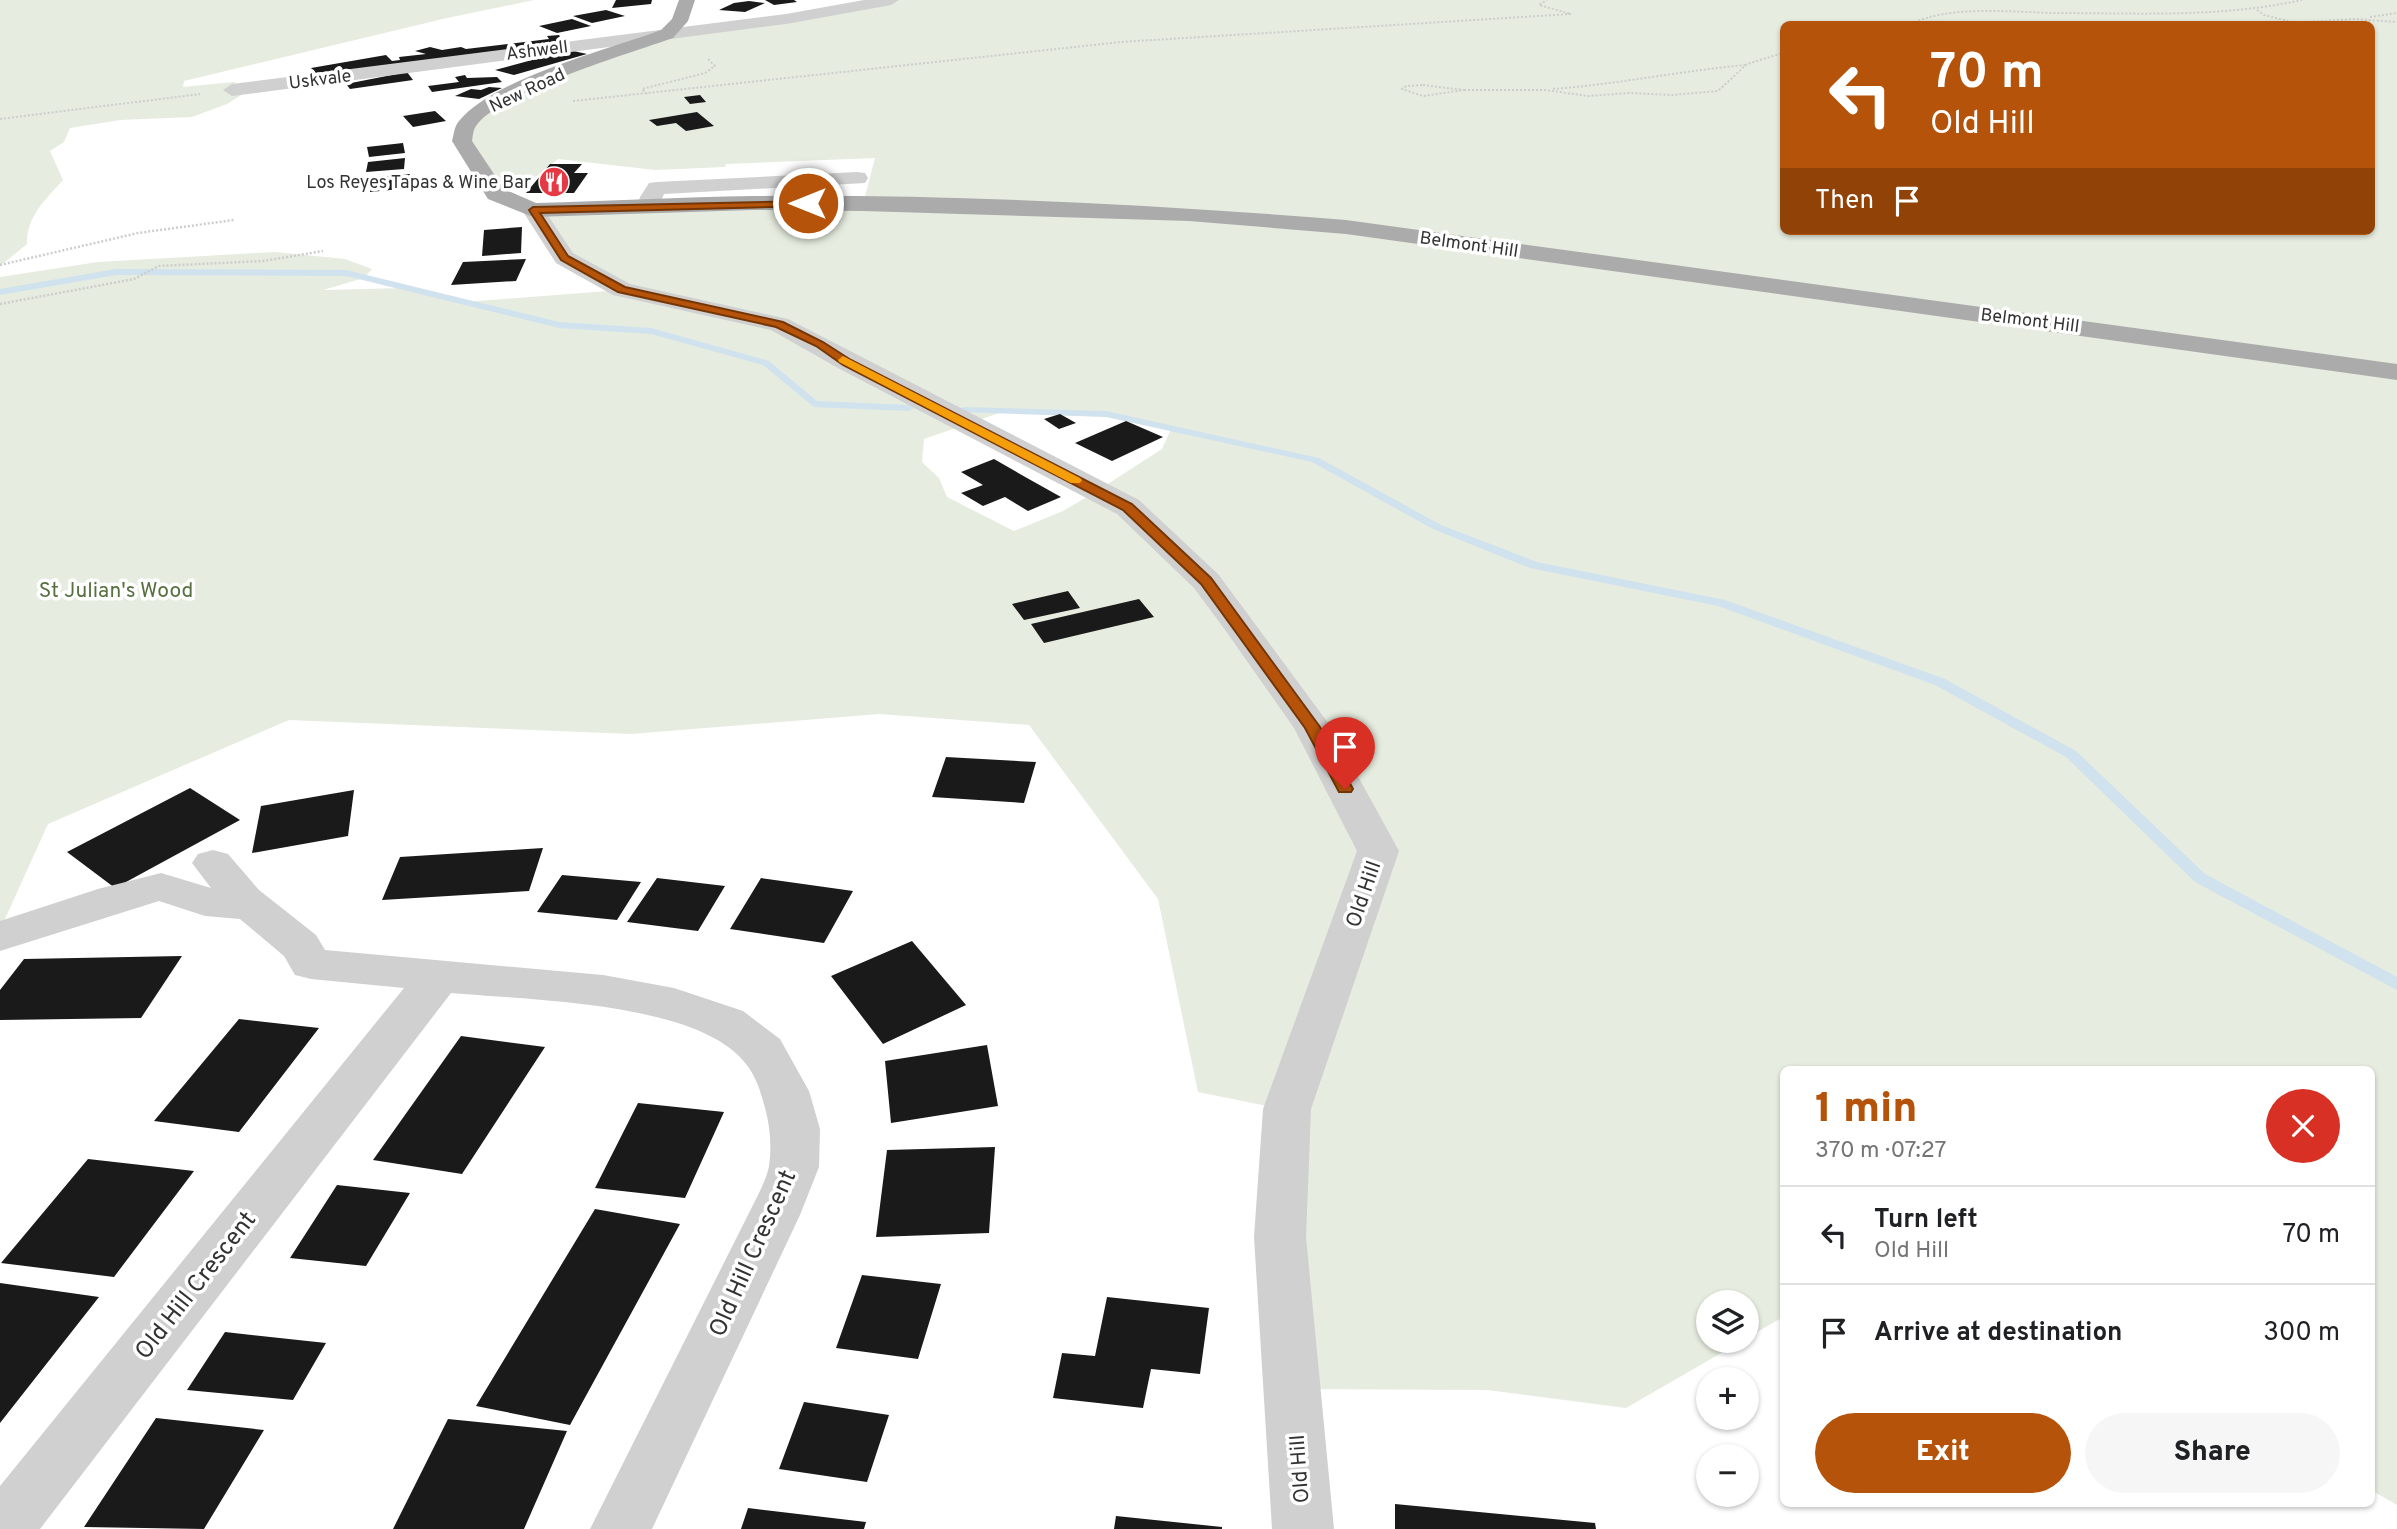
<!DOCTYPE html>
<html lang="en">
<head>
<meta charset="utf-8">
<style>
	body { margin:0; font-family:Overpass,sans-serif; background:#f6f6f6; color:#202124; height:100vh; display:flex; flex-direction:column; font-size:26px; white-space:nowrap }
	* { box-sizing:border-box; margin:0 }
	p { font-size:23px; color:#757577 }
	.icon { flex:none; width:38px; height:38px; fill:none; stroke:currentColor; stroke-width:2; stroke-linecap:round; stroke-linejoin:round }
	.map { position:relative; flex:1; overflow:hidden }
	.panel { position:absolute; left:1780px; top:1066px; width:595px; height:441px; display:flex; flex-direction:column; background:#fff; border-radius:10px; box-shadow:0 2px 5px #0004 }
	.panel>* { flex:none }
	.hud { position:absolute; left:1780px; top:21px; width:595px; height:214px; border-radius:10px; box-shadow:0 2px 5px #0004; background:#b45309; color:#fff; overflow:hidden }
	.buttons { position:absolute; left:1696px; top:1290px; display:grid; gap:14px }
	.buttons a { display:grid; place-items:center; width:63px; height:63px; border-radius:50%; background:#fff; box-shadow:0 2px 5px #0004; font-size:35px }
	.pin { position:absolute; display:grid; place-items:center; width:60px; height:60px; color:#fff; margin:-72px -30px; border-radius:50% 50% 50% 0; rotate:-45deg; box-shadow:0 0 7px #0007 }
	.pin .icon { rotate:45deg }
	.me { position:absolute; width:77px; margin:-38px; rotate:270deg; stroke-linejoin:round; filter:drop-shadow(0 0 5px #0008) }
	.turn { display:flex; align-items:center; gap:24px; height:147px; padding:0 35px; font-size:32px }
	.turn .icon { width:91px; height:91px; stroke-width:2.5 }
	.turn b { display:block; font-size:49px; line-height:60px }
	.then { display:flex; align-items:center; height:66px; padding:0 35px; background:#0003; gap:14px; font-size:26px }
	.round { display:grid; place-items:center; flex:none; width:74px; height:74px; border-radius:37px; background:#f6f6f6 }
	.headline { display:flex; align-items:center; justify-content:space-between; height:119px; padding:0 35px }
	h1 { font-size:42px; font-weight:800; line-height:52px; color:#b45309 }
	.primary-button { display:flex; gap:14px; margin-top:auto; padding:14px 35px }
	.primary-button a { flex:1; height:80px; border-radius:42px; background:#b45309; color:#fff; font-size:28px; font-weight:800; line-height:80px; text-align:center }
	.primary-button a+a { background:#f6f6f6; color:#202124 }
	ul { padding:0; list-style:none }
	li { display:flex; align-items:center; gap:21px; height:98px; padding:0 35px; border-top:2px solid #e0e0e0 }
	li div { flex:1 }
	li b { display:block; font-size:26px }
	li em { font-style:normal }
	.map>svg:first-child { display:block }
</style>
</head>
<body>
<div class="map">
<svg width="2397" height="1529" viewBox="0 0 2397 1529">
	<rect width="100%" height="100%" fill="#fff"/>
	<path fill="#e6ecdf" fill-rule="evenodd" d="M0,0H534L447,18L184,81L183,87L234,82L246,92L227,104L192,117L120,120L70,128L64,142L50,151L63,180C46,199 26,217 27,244L0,266Z
		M891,0H2397V1505L2371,1490V1069H1783V1317L1747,1338L1746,1302H1708V1340L1742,1341L1626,1408L1487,1390L1292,1389L1287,1110L1198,1092L1158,899L1029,725L879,714L631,734L289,720L48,824L0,930V277L98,262L275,252L345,259L372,269L364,278L323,290L405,288L465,302L620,290L564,258L533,210L863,204L875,158L726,164L725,167L655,170L558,159L537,176L496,194L462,141L492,102L667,34ZM1783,24H2371V231H1783ZM1005,411L1106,414L1171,429L1162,449L1097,491L1063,511L1014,531L947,497L939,478L922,462L924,439Z"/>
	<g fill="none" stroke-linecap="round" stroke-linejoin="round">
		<path fill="#cfe2ee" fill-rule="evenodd" d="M116,269L346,270L559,322L651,328L769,361L817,401L909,405L914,408L909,411L814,407L763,365L651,334L559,328L346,276L116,275L0,295V289Z
			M965,407L1106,411L1319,458L1441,525L1537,562L1725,600L1945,679L2076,751L2205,874L2397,977V990L2195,882L2066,757L1935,685L1718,606L1530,568L1433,529L1312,462L1106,417L961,412V408Z"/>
	</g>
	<path fill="#1a1a1a" d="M616,0H652L651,4L612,8Z
		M765,0H794L797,2L774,5Z
		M749,1L765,3L745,12L719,10L734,3Z
		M606,10L625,16L592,23L573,16Z
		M572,19L591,26L557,33L539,26Z
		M559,35L564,43L330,75L326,72L316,73L311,68L386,55L392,61L400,60L399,57L426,54L415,51L430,47L442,50L461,47L466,49L549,39L547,36Z
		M569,50L587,54L514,75L495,70Z
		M407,72L413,80L350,89L346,84Z
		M465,75L467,78L497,77L502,82L432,92L428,86L459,82L455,77Z
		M489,87L502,88L479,99L455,96L471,89L481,90Z
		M700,95L706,102L690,104L684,97Z
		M435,111L446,121L413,127L403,116Z
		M697,112L714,126L686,131L676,123L657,126L649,120Z
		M403,143L405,153L369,157L367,147Z
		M405,158L404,169L366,172L368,162Z
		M550,164H582L574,173H588L574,193H526Z
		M410,174V188L370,192L371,178Z
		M522,227L521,253L482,256L484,230Z
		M526,259L516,281L451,285L463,262Z
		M1060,414L1076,423L1059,429L1044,419Z
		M1126,421L1163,437L1112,461L1075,443Z
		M994,459L1027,478L1061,497L1028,511L1005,497L983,506L961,493L983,485L961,472Z
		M1068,591L1080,608L1024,620L1012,604Z
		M1139,599L1154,617L1044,643L1031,624Z
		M946,757L1036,762L1024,803L932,797Z
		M190,788L240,820L115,888L67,852Z
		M354,790L348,836L252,853L261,806Z
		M543,848L529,891L382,900L400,857Z
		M562,875L641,882L617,920L537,912Z
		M657,878L725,886L698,931L627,922Z
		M761,878L853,891L824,943L730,929Z
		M912,941L966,1005L883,1044L831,976Z
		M182,956L141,1018L0,1020V990L24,959Z
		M239,1019L319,1028L239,1132L154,1121Z
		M461,1036L545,1047L462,1174L373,1160Z
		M987,1045L998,1106L891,1123L885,1061Z
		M638,1103L724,1112L685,1198L595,1188Z
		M995,1147L989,1233L876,1237L887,1150Z
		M88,1159L194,1171L114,1277L1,1263Z
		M337,1185L410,1193L366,1266L290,1258Z
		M595,1209L680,1224L570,1425L476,1406Z
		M862,1275L941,1284L918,1359L836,1348Z
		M0,1283L99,1297L0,1423Z
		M1107,1297L1209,1308L1200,1374L1151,1369L1143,1408L1053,1398L1062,1353L1095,1356Z
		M225,1332L326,1343L293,1400L187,1390Z
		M804,1402L889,1415L867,1482L779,1469Z
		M156,1418L264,1430L204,1529L84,1527Z
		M448,1419L567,1431L524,1529H393Z
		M1395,1504L1595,1523L1596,1529H1395Z
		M748,1508L866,1522L864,1529H741Z
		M1116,1516L1222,1527V1529H1114Z"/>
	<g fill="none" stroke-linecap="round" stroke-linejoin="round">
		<path stroke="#cdcdcd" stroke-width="2" stroke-dasharray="2 2" stroke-linecap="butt" d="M2257,10L2264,15L2288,21
			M2370,17L2397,13
			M1911,24C1949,5 2011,12 2053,13C2138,13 2219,18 2302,0
			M2277,24L2355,19L2397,22
			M1423,85L1464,90L1423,96L1402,89L1406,86Z
			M1553,89C1618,84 1681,71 1745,65
			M1464,90H1545L1588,96L1629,93L1672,95L1718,91L1747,64L1783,53
			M647,94L642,89L705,73L715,66L707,58
			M573,101L1121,42L1571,14L1539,5L1547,0
			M0,119L200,94"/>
		<path stroke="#cdcdcd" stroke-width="2.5" stroke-dasharray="2 2" stroke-linecap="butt" d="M0,265L138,233L234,220
			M0,304L134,279L159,266L263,261L323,251"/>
		<path fill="#d0d0d0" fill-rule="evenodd" d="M864,0H899L891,5L786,24L232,96L223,90L232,84L786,14Z
			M857,172L865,173L868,178L865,183L664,194L656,213H640L637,208L640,197L649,183L657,182Z
			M533,203L541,205L573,253L630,284L788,319L1139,500L1218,574L1247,613L1331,727L1399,851L1311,1109L1306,1237L1334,1529H1272L1254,1237L1263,1109L1357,851L1294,728L1223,627L1194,588L1117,514L838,368L771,330L613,295L556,263L522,210L525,205Z
			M213,850L228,854L259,890L316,935L325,950L603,975L674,988L743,1011L780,1039L809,1091L820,1129L819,1167L800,1215L652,1529H590L748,1215C755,1200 766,1182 769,1166C772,1146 770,1126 765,1108C761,1093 756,1076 746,1064C698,1001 526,1000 451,993L40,1529H0V1486L404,988L311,979L295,975L284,956L240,919L205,916L159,901L0,951V921L98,889L161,873L211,888L192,863L198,854Z"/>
		<path fill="#ababab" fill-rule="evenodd" d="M679,0H695L688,21L673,38C631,53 499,92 476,126C473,130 473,136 472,141L504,189L536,203C608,201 681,197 753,196C951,194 1149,204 1346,220L2397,364V380L1346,234L1189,221L863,211L753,210L533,217L488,199L452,141C454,134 454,127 459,121C494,78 608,50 661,30L672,19Z"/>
	</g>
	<path fill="#b45309" stroke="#753606" stroke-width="2" d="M811,201L813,203L808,206L540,213L568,256L625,287L783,322L823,342L851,360L1132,504L1211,578L1320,727L1353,789L1351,792H1339L1305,728L1201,584L1123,510L843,365L816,346L776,327L618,292L561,260L529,210L533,207Z"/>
	<path fill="#f59e0b" d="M843,356L1080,478L1082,480L1080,483H1071L839,362L838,360Z"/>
	<defs>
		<g id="restaurant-disc" transform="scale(1.575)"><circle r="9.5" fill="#e63946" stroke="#fff"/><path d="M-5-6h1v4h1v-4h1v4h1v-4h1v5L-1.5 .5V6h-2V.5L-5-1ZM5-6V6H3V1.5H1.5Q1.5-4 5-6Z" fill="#fff"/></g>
	</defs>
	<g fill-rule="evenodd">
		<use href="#restaurant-disc" x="554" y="182"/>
	</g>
	<g text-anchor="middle" stroke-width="7" stroke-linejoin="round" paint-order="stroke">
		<g font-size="18" fill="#333" stroke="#fff">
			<text transform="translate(537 50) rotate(-7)" y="6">Ashwell</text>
			<text transform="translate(320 79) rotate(-7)" y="6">Uskvale</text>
			<text transform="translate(527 90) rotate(-25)" y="6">New Road</text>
			<text transform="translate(1469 244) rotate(8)" y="6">Belmont Hill</text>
			<text transform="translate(2030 320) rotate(7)" y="6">Belmont Hill</text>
		</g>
		<g font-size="18" fill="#333" stroke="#fff" text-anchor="end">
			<text x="531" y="188">Los Reyes Tapas &amp; Wine Bar</text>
		</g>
		<g font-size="21" fill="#56703f" stroke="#fff">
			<text x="116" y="597">St Julian's Wood</text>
		</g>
		<g font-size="21" fill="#333" stroke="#fff">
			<text transform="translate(1363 894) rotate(-71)" y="7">Old Hill</text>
			<text transform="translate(1299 1469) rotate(-94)" y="7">Old Hill</text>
		</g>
		<g font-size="24" fill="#333" stroke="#fff">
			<text transform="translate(752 1253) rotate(-66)" y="8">Old Hill Crescent</text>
			<text transform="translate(195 1285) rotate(-52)" y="8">Old Hill Crescent</text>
		</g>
	</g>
</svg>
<div class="buttons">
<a><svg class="icon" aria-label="layers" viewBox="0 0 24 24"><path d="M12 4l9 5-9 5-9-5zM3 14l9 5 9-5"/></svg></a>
<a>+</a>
<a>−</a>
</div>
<div class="pin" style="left:1345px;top:789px;background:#d93025"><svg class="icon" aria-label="arrive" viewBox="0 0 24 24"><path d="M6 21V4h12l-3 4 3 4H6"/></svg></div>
<svg class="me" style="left:808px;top:203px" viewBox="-20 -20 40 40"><circle r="17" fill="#b45309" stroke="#fff" stroke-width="3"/><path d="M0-11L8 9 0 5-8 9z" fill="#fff"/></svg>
<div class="hud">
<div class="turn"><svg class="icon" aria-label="left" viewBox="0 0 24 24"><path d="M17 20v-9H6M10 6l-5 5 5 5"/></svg><div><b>70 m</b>Old Hill</div></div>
<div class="then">Then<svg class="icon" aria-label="arrive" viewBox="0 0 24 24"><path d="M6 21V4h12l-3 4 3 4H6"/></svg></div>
</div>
<section class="panel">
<div class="headline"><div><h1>1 min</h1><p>370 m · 07:27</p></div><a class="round" style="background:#d93025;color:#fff"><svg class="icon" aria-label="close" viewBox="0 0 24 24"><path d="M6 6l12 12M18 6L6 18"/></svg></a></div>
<ul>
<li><svg class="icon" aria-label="left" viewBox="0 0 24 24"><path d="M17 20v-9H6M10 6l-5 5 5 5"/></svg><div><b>Turn left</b><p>Old Hill</p></div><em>70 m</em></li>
<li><svg class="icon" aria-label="arrive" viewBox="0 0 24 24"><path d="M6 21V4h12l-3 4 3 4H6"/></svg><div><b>Arrive at destination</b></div><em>300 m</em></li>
</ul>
<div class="primary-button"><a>Exit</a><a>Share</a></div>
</section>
</div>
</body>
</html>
